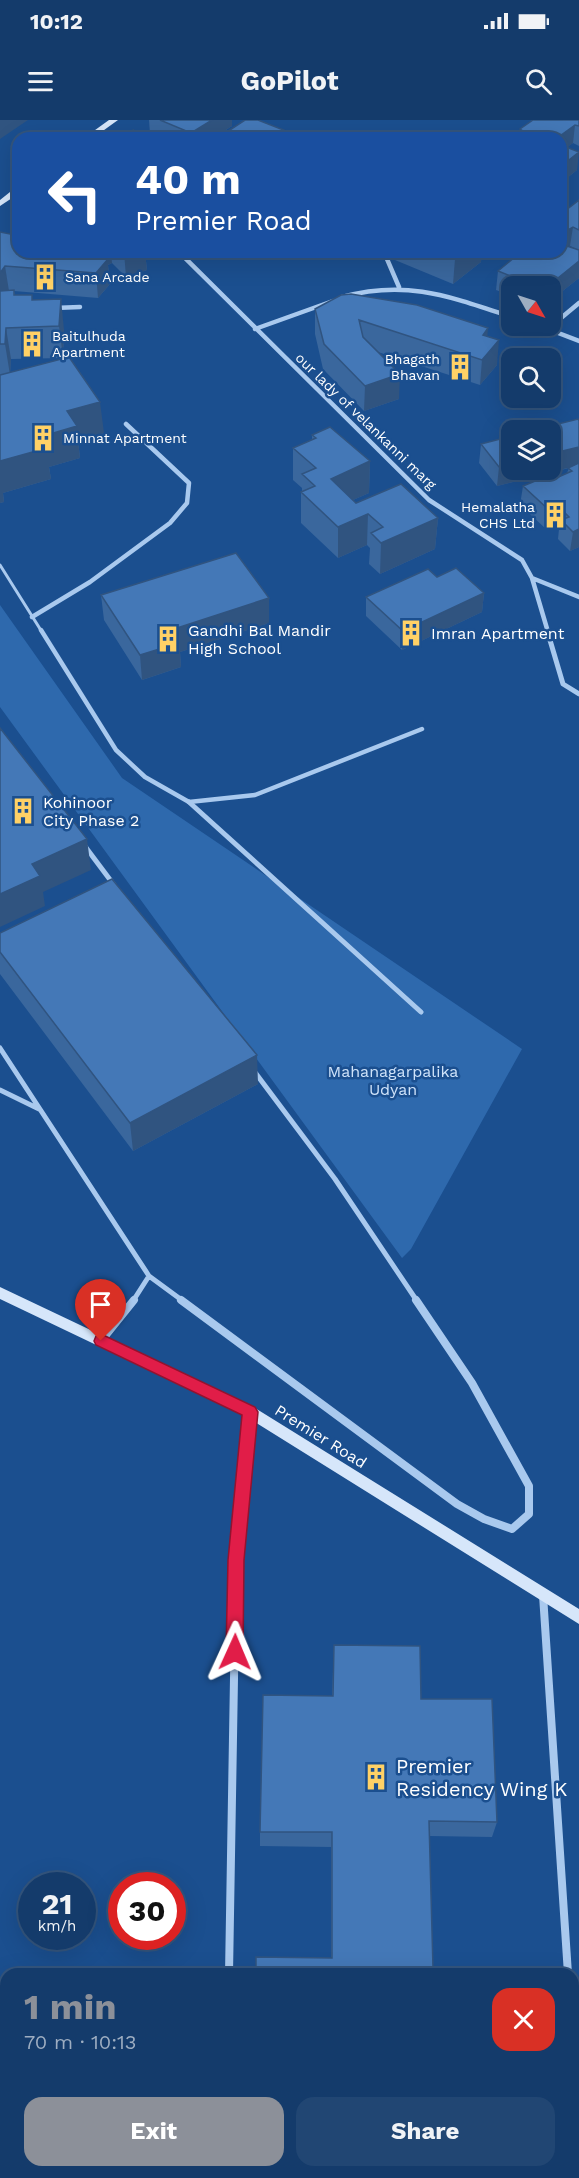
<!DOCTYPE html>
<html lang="en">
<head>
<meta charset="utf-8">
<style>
	body { margin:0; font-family:"Work Sans",sans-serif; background:#214673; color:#f1f3f6; height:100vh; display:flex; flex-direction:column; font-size:22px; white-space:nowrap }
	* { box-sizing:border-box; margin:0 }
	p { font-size:20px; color:#9dadc1 }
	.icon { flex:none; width:33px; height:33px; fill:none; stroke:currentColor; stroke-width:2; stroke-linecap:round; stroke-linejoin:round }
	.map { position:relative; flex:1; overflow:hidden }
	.panel { position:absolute; left:0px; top:1848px; width:579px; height:210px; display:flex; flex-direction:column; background:#143b6b; border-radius:18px 18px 0 0; box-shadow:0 6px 24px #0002,0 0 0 2px #33557e }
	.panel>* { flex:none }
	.guide { position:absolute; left:12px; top:12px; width:555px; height:126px; border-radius:18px; box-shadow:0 6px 24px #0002,0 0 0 2px #33557e; background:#1a4fa0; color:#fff; overflow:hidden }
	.needle { width:39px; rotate:129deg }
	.buttons { position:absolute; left:501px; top:156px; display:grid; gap:12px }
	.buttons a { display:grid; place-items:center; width:60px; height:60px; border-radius:12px; background:#143b6b; box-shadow:0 6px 24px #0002,0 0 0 2px #33557e; font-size:30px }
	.speed { position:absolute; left:18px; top:1752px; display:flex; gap:12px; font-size:30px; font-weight:700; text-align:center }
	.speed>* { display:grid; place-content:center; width:78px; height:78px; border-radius:50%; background:#143b6b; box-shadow:0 6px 24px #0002,0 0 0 2px #33557e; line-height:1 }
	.speed small { font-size:15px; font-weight:400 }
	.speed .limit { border:9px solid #d22; background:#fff; color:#111 }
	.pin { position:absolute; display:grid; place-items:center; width:51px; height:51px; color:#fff; margin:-62px -26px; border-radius:50% 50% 50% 0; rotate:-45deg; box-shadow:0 0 6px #0007 }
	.pin .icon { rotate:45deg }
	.me { position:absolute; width:66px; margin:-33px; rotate:1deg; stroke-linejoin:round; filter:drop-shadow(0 0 4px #0008) }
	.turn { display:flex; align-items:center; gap:21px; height:126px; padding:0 24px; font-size:27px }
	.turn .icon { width:78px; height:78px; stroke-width:2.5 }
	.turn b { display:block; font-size:42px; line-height:51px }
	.round { display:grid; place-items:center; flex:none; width:63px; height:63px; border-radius:18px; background:#214673 }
	.summary { display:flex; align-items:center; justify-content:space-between; height:102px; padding:0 24px }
	h1 { font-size:36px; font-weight:700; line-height:45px; color:#8c9099 }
	.primary-button { display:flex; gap:12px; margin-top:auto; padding:12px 24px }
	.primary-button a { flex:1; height:69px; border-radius:18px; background:#8c9099; color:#fff; font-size:24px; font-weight:700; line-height:69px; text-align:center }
	.primary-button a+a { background:#214673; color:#f1f3f6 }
	.status { display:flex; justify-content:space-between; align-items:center; height:42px; padding:0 30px; background:#143b6b; direction:ltr }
	.status svg { height:16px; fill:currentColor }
	header { display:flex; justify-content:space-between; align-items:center; height:78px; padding:0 24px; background:#143b6b; font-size:27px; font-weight:700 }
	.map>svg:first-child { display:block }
</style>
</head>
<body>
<div class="status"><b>10:12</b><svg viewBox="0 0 49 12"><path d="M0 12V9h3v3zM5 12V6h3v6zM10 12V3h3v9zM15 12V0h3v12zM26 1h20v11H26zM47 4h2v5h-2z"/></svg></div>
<header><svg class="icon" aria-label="menu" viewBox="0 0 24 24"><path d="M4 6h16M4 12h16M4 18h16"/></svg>GoPilot<svg class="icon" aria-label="search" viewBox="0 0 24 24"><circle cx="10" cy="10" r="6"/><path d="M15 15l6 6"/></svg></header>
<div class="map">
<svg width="579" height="2058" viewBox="0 0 579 2058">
	<rect width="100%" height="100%" fill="#1b4f8f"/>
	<path fill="#2e69ad" d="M0,485L122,658L522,929L411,1129L402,1138L0,587Z"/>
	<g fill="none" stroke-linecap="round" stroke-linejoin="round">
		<path stroke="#a9c9ee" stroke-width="3" d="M0,445L42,512"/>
		<path stroke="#a9c9ee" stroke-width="4.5" d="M41,510L116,630L145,657L189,682L255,675L422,609"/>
		<path stroke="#a9c9ee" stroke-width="4.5" d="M179,132L429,380L522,440L532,458L548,512
			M384,132L399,167
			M342,177C407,159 451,177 512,197
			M54,188L80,187
			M540,206L579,221
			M549,208L579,183
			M255,209L333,181
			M532,458L579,477
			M32,497L90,462L170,403L187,383L189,363L126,304"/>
		<path stroke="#a9c9ee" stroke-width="5" d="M547,510L563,564L579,574
			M189,682L421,892
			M84,725L114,765
			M0,928L149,1156L183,1181
			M254,951L335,1059L417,1181
			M0,970L39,989
			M133,1181L149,1156"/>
		<path stroke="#a9c9ee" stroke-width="8" d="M181,1180L457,1384L484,1399L512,1409L529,1394V1366L472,1263L416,1180
			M101,1221L134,1180
			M543,1475L568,1854
			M229,1854L236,1440L250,1292
			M573,1923L579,2013
			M225,2052V2058"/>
		<path fill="#d6e6fa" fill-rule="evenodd" d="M109,0H118L93,18H84Z
			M15,68H18V74L0,86V80Z
			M0,1167L255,1288L579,1489V1504L245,1296L0,1179Z"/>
	</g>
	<path fill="#3a679d" d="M149,0H232V6L213,18H159L150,14Z
		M579,0V26L573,23L567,27L577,50L562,62L561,61V18H508L514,17L519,14L520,9Z
		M579,80V130L570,126L569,127L579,130V158L550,181V166H512V176L496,170L498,151L561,132V94Z
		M0,112L18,132H145L147,150L126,157L112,143L108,145L110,164L98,178L14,171L15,175H32V179L64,210L63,238L11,239L10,253L104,313L78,320L80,338L49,347L51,359L3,373L4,382L0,383Z
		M395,132H482L481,142L453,164L395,140Z
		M315,189L487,216L497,245L480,265L378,232L399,279L364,291L323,249L315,214Z
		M578,299L579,427L570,431L558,419L559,409L554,404L545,408L520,385L523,366L549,361L567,353L569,348L497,366L479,343L481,324Z
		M312,315L370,341L369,373L353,380L356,383L438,398L435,429L380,454L369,444L370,428L367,425L338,438L301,403V372L302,371V368L293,360V328L312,320Z
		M437,457L484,473L482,492L402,530L366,496V477Z
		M101,475L269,503L180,532L181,547L142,560L104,500Z
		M0,813L258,964L133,1031L0,854Z
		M334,1525L421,1579L497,1702L492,1717L429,1716L433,1848L256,1854L331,1838V1727L260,1726V1712L332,1576Z"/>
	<path fill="#305480" d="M0,0H28L0,19Z
		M212,0H232V6L213,18H191V13Z
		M575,5L573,23L561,32V18H557Z
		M579,32L577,50L562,62L565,43Z
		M573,107L570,126L566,129L568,110Z
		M101,132H111L112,143L108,145L110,164L98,178L96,153L102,146Z
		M124,132H145L147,150L126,157Z
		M464,132H482L481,142L453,164L455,139Z
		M579,141V158L550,181V166H548Z
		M5,146L9,171L0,182V153Z
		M61,179L64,210L63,238L59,206Z
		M6,208L11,239L10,255L5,224Z
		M488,208L486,233L483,215Z
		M499,220L497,245L480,265L482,240Z
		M400,254L399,279L364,291L365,266Z
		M100,282L104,313L78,320L80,338L49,347L51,359L3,373L4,382L0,383V341L40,317L67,291Z
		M579,327V345L497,366L499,347L512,344V350H550V334Z
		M370,341L369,373L330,390L331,359Z
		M557,385L554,404L545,408L548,389Z
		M368,394L367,425L338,438V407Z
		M438,398L435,429L380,454L381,423Z
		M579,409V427L570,431L573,412Z
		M484,473L482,492L402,530L403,511Z
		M269,478V503L180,532L181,547L142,560L140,535L171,510Z
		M87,719L91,750L43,772L45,786L0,807V774L32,744Z
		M257,935L258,964L133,1031L130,1003Z"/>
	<path fill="#4478b7" stroke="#305480" stroke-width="1.5" d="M160,0H212L191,13Z
		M245,0H258L304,18H222L219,17Z
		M533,0H579V6L575,5L557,18H508L510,16L514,17L523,11L520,9Z
		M133,10L151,18H123Z
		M561,25L579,32L565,43L561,41Z
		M579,80V110L573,107L568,110L561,108V94Z
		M14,110H18V132H88L85,135L108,139L96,153L5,146L0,153V112L10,114Z
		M561,124L579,130V141L548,166H536L498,151L521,132H561Z
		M438,132H464L455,139Z
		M14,170V175H32V180L61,179L59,206L6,208L5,224H0V171Z
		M351,174L417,185L488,208L483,215L499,220L482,240L359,200L363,217L400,254L365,266L324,224L315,189L341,175Z
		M69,237L100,282L67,291L77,306L40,317L47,328L0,341V255Z
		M578,299L579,301V327L550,334V310H534Z
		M330,307L370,341L331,359L356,383L401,364L438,398L381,423L371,413L383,407L368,394L338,407L301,372L315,366L302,354L316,348L293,328L316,318L312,315Z
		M512,316V344L499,347L481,324Z
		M579,343V409L573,412L561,400L569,397L557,385L548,389L523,366L545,357L549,361L572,351L568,348Z
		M236,433L269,478L171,510L179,523L140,535L101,475Z
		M456,448L484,473L403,511L366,477L428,449L437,457Z
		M0,608L87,719L32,744L40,756L0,774Z
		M112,759L257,935L130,1003L0,832V813Z
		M334,1525L420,1526L421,1579H492L497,1702L429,1701L433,1848L509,1850V1854H256V1837L332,1838V1712H260L263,1575L333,1576Z
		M331,2052H444V2058H331Z"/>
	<path fill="#e11d48" stroke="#92132f" stroke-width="1.5" d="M101,1214L255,1287L258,1292L244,1440L243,1532L240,1537L235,1540L229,1537L226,1532L228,1440L242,1295L96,1225L94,1221L96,1216Z"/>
	<defs>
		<g id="building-bare" transform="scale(2.07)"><path d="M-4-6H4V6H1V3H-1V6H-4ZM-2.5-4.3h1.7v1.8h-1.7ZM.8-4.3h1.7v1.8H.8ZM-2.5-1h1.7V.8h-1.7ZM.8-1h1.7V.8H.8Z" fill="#ffd166" stroke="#1b4f8f" stroke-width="2.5" paint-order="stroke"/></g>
	</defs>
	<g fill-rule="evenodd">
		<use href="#building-bare" x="45" y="157"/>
		<use href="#building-bare" x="32" y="224"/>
		<use href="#building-bare" x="460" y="247"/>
		<use href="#building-bare" x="43" y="318"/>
		<use href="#building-bare" x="555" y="395"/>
		<use href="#building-bare" x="411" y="513"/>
		<use href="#building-bare" x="168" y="519"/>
		<use href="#building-bare" x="23" y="691"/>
		<use href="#building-bare" x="376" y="1657"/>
	</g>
	<g text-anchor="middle" stroke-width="5" stroke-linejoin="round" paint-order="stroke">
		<g font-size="14" fill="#fff" stroke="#1b4f8f" text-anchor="start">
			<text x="65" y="162">Sana Arcade</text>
			<text x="52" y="221">Baitulhuda<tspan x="52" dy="16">Apartment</tspan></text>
			<text x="440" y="244" text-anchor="end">Bhagath<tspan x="440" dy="16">Bhavan</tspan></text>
			<text x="63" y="323">Minnat Apartment</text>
			<text x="535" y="392" text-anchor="end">Hemalatha<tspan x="535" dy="16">CHS Ltd</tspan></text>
		</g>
		<g font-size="14" fill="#fff" stroke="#1b4f8f">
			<text transform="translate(366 301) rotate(44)" y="5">our lady of velankanni marg</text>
		</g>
		<g font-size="16" fill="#fff" stroke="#1b4f8f" text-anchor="start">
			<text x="188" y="516">Gandhi Bal Mandir<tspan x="188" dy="18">High School</tspan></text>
			<text x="431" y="519">Imran Apartment</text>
			<text x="43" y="688">Kohinoor<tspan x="43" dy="18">City Phase 2</tspan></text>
		</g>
		<g font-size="16" fill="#cfe3fa" stroke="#1b4f8f">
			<text x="393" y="957">Mahanagarpalika<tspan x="393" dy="18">Udyan</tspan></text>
		</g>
		<g font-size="16" fill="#fff" stroke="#1b4f8f">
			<text transform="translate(321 1316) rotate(32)" y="6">Premier Road</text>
		</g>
		<g font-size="20" fill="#fff" stroke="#1b4f8f" text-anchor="start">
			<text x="396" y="1653">Premier<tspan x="396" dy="23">Residency Wing K</tspan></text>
		</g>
	</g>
</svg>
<div class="buttons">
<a><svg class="needle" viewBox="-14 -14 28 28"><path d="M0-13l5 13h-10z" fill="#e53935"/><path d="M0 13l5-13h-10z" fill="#9dadc1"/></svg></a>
<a><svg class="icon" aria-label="search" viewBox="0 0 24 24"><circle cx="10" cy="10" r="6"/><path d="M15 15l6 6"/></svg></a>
<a><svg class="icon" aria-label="layers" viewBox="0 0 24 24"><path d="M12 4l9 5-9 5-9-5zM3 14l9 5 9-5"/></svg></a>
</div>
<div class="speed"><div>21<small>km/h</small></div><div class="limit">30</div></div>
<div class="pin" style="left:101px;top:1221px;background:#d93025"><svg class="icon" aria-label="arrive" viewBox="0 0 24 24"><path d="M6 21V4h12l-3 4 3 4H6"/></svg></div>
<svg class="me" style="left:235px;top:1532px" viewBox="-20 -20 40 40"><path d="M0-17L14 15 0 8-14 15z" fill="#e11d48" stroke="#fff" stroke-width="4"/></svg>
<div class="guide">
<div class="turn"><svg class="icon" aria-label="left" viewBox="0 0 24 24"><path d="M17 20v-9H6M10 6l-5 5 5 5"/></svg><div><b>40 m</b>Premier Road</div></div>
</div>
<section class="panel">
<div class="summary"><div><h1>1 min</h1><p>70 m · 10:13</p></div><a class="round" style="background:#d93025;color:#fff"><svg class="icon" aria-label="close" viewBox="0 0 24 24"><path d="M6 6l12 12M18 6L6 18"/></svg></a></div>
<div class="primary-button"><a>Exit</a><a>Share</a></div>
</section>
</div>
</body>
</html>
